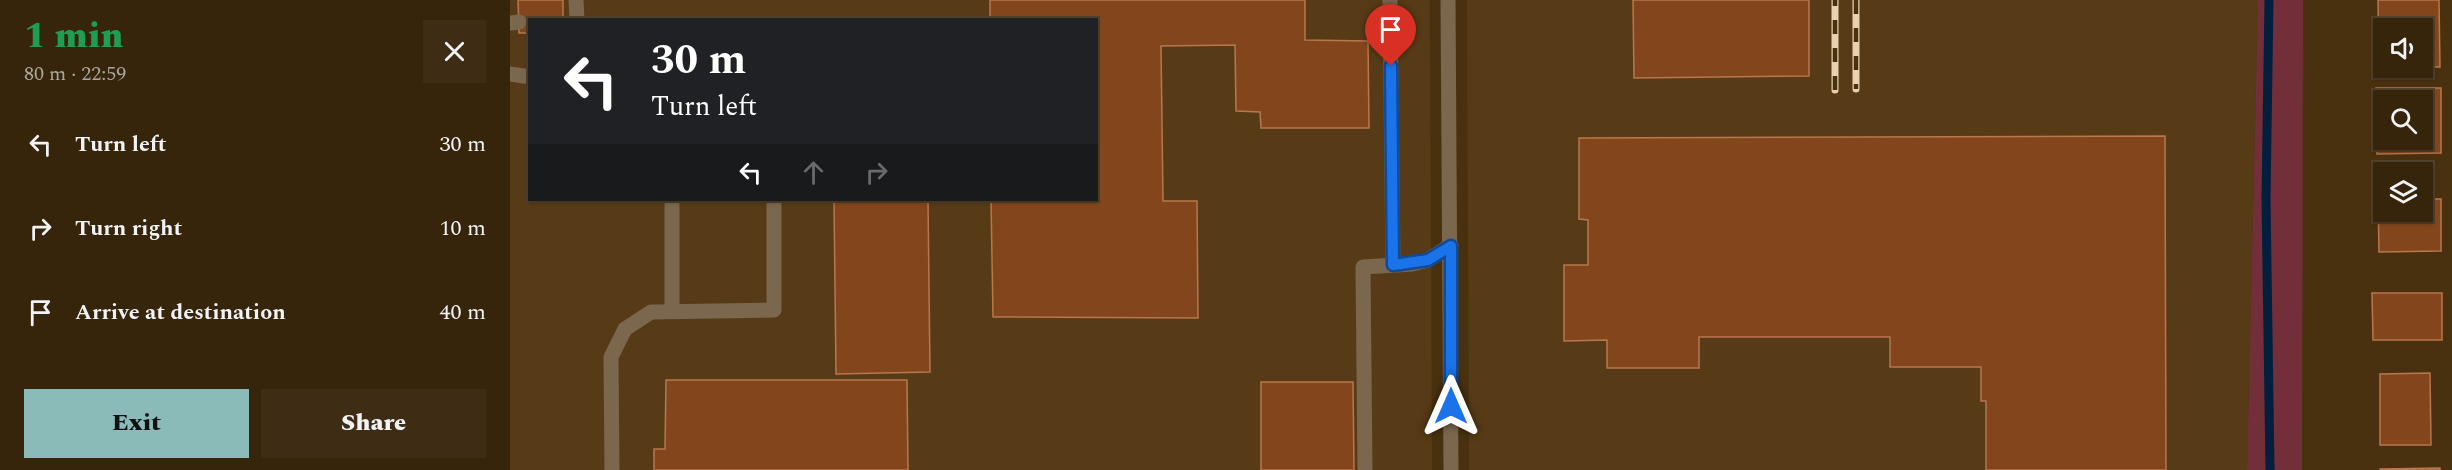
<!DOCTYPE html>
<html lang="en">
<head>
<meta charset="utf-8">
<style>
	body { margin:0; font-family:Spectral,serif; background:#3e2d14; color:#f1f3f6; height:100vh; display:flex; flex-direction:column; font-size:22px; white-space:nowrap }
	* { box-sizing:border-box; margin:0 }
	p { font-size:20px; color:#aaa59d }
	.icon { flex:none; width:33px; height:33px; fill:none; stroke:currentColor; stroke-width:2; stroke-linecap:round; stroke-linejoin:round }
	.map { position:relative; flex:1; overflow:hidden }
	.side { display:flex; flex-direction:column; background:#37250b; width:510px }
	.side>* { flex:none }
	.top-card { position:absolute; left:18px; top:18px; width:570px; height:183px; border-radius:0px; box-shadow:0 2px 4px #0004,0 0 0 2px #51422c; background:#202124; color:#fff; overflow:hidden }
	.buttons { position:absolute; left:1863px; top:18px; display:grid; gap:12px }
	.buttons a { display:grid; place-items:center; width:60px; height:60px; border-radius:0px; background:#37250b; box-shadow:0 2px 4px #0004,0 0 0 2px #51422c; font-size:30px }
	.pin { position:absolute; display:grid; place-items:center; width:51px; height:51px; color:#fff; margin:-62px -26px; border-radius:50% 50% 50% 0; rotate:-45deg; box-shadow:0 0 6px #0007 }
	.pin .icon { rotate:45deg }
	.me { position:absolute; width:66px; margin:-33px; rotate:0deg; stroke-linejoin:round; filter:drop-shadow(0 0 4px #0008) }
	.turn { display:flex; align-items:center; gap:21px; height:126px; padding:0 24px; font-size:27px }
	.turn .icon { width:78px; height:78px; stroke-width:2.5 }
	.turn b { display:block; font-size:42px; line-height:51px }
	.lanes { display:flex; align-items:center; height:57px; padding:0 24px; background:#0003; justify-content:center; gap:30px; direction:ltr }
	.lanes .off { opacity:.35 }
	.round { display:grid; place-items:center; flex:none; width:63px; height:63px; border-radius:0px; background:#3e2d14 }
	.head { display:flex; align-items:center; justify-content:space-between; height:102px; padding:0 24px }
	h1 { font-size:36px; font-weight:800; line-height:45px; color:#1e9e55 }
	.cta { display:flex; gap:12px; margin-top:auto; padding:12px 24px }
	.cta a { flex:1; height:69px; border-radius:0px; background:#8bbbb9; color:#111; font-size:24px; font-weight:800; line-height:69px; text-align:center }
	.cta a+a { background:#3e2d14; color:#f1f3f6 }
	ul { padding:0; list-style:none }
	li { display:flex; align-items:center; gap:18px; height:84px; padding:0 24px }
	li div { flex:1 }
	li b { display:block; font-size:22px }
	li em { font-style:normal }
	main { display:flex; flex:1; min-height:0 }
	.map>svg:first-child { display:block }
</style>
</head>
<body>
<main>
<section class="side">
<div class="head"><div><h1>1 min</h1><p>80 m · 22:59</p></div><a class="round"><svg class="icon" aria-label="close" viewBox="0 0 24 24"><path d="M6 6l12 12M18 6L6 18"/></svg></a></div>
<ul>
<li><svg class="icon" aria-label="left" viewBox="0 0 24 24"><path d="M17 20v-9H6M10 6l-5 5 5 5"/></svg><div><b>Turn left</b></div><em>30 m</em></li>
<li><svg class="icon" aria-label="right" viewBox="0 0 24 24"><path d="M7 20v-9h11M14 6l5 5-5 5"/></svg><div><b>Turn right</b></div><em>10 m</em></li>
<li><svg class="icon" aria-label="arrive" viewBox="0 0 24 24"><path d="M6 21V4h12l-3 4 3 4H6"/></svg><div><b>Arrive at destination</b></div><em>40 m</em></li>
</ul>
<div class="cta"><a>Exit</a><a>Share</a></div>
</section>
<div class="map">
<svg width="1942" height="470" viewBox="0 0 1942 470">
	<rect width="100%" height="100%" fill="#49310f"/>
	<path fill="#573b16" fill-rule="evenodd" d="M0,0H920L922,470H0ZM20,20H586V200H20Z
		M957,0H1748L1737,470H959Z"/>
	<path fill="#722f3a" d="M1748,0H1793L1792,470H1737Z"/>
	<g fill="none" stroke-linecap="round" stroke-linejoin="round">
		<path stroke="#031f3d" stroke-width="9" d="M1759,0L1756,199L1760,470"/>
	</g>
	<path fill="#83461c" stroke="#b8774e" stroke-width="1.5" fill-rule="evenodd" d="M8,0H53V20H20V33H9Z
		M480,0H795V40L858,41L859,128H751L750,112L726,111L725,45L651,46L653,201H687L688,318L483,317L481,200H586V20H480Z
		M1123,0H1299V76L1124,78Z
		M1868,0H1929L1930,67H1912V28H1874V68H1911H1869Z
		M1866,88H1931V153L1867,154ZM1874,100H1912V140H1874Z
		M1655,136L1656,470H1476V401H1471V367H1380V337H1189V368H1097V340L1054,341V265H1078V220L1069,219V138Z
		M1912,199H1931V251L1869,252L1868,200H1874V212H1912Z
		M324,200H418L420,372L326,374Z
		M1862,293H1932V340H1863Z
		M1920,373L1921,445H1870V374Z
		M156,380H397L398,470H144V449H155Z
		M751,382H843L844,470H751Z
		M1930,468V470H1870V469Z"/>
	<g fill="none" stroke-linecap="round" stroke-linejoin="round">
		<path stroke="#7b674e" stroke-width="15" d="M66,0L67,20
			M880,0L883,265
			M0,23L9,22
			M0,74L20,77
			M162,311V200
			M102,470L101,357L115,329L141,312L264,310V200
			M855,470L853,267L902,264L918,260L941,245"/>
		<path stroke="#7b674e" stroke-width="15" d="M938,0L941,470"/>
		<g stroke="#e8d0b0" stroke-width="7">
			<path id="rail" d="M1346,0V89
				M1325,90V0"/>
		</g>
		<use href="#rail" stroke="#49310f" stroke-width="4.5" stroke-dasharray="14" stroke-linecap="butt"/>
	</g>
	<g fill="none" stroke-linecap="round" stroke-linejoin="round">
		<g stroke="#114b97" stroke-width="15">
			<path id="route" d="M881,66L883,265L918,260L941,246V406"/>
		</g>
		<use href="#route" stroke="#1a73e8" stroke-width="10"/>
	</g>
</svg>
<div class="buttons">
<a><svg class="icon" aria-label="sound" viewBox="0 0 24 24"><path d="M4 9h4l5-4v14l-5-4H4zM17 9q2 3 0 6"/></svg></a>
<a><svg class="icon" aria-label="search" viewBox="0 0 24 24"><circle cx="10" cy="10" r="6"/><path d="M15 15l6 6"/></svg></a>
<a><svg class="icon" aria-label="layers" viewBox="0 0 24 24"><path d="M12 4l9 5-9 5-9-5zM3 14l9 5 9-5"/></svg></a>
</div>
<div class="pin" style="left:881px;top:66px;background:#d93025"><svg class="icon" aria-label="arrive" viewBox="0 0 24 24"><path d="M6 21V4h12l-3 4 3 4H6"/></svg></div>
<svg class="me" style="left:941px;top:406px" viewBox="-20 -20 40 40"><path d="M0-17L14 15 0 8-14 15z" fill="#1a73e8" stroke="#fff" stroke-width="4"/></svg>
<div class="top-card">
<div class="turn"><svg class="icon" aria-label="left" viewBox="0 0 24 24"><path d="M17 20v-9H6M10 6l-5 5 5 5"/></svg><div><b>30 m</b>Turn left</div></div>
<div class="lanes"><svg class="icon" aria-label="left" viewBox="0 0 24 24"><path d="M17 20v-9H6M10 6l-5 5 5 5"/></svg><svg class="icon off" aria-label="ahead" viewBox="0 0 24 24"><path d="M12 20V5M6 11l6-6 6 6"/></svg><svg class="icon off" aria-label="right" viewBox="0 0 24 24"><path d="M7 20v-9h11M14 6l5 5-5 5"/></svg></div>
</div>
</div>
</main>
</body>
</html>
